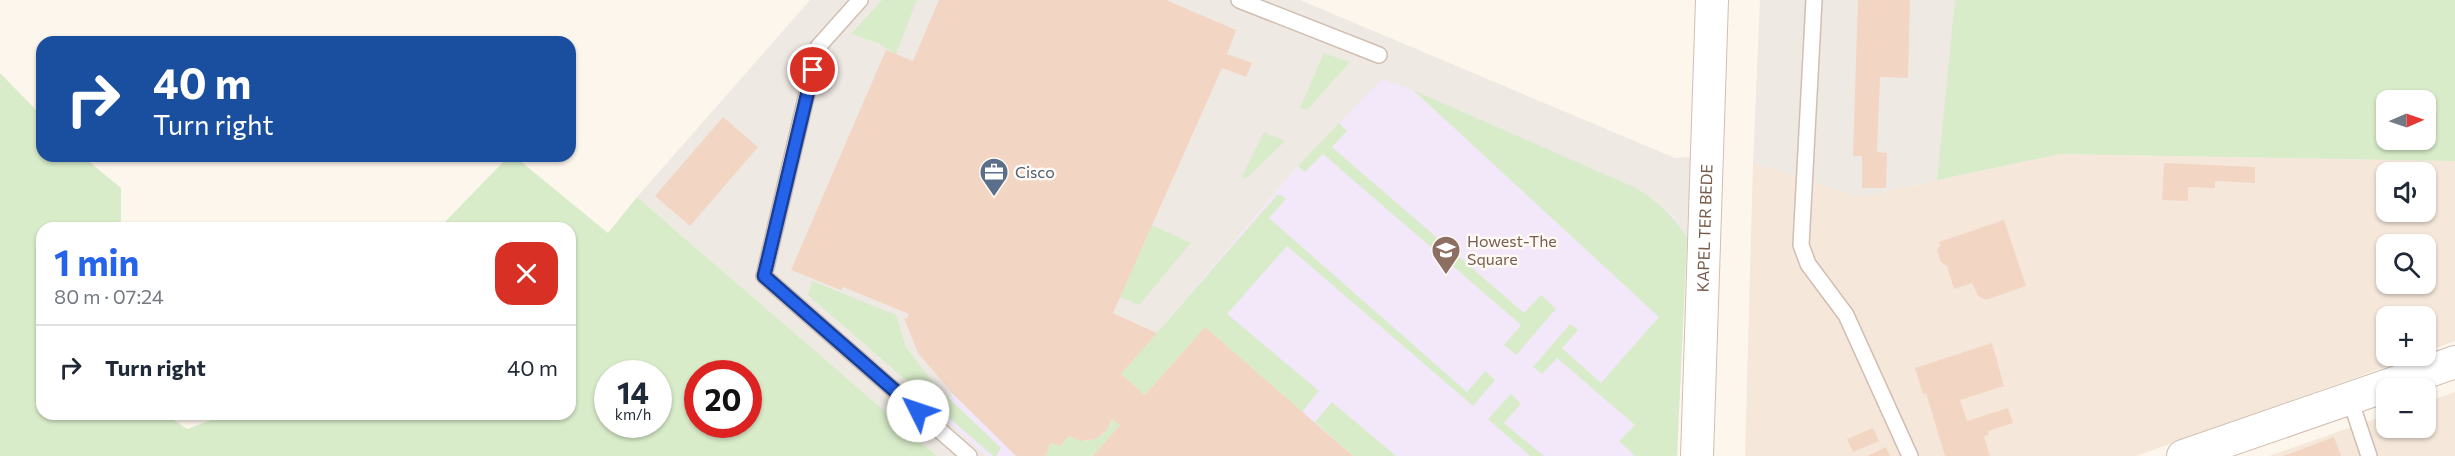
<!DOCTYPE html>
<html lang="en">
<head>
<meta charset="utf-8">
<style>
	body { margin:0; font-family:Commissioner,sans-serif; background:#f6f6f7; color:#1f2937; height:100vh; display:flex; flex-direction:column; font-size:22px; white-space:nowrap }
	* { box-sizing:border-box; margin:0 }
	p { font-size:20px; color:#747a83 }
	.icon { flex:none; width:33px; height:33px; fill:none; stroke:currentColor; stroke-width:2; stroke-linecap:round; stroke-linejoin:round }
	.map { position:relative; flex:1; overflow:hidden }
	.details { position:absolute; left:36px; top:222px; width:540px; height:198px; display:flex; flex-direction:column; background:#fff; border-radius:18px; box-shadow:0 2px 4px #0004 }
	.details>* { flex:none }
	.hud { position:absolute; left:36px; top:36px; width:540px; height:126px; border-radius:18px; box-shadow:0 2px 4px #0004; background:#1a4fa0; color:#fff; overflow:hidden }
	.needle { width:39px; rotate:88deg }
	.controls { position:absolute; left:2376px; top:90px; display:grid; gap:12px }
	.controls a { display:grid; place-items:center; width:60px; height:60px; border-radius:12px; background:#fff; box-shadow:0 2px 4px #0004; font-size:30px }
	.speed { position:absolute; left:594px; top:360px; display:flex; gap:12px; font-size:30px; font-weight:700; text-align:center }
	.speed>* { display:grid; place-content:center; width:78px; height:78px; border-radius:50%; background:#fff; box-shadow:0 2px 4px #0004; line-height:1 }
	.speed small { font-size:15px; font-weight:400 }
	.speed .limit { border:9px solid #d22; background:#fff; color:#111 }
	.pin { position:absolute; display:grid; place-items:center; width:51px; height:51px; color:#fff; margin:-26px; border:3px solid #fff; border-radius:50%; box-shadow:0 2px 6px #0007 }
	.me { position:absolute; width:66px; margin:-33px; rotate:311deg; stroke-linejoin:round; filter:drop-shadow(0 0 4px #0008) }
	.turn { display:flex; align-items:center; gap:21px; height:126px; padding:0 18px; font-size:27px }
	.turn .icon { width:78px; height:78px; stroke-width:2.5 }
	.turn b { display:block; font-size:42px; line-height:51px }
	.round { display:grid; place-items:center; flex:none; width:63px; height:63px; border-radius:18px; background:#f6f6f7 }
	.headline { display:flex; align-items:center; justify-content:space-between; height:102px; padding:0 18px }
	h1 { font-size:36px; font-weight:700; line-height:45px; color:#2563eb }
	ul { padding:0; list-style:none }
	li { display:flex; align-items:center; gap:18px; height:84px; padding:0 18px; border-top:2px solid #e0e1e3 }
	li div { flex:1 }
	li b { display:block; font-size:22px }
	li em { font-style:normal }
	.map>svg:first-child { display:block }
</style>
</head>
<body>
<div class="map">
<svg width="2455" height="456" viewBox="0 0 2455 456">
	<rect width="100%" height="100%" fill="#fdf6ec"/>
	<path fill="#f5e8da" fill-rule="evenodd" d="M2060,154L2455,161V341L2426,352V316H2386V356H2416L2136,456H1745L1753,163L1860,197ZM2386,172H2426V212H2386ZM2386,244H2426V284H2386Z
		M2455,392V456H2269L2386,415V428H2426V402Z"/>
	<path fill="#efe9e4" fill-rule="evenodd" d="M810,0H1300L1675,158L1691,157L1687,237L1673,216L1298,166L1157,333L1114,313L953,393L941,415L987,456H937L637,197Z
		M1760,0H2455V161L2060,154L1860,197L1753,163ZM2386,100H2426V140H2386Z"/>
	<path fill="#f3e8fa" d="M1382,79L1413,90L1636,188L1652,198L1673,216L1687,237L1677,456H987L940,415L953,393L1071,408L1113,313L1157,333L1298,166Z"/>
	<path fill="#d8ecc9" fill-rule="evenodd" d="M882,0H917L896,54L878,43L851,34Z
		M1955,0H2455V161L2060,154L1937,180ZM2386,100H2426V140H2386Z
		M1324,53L1350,62L1307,110L1300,108Z
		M0,73L42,116V156H82L121,188V228H42V414H165L187,429L228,414H570V228H439L509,156H514L608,233L637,197L937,456H0ZM608,374H658V424H608ZM698,374H748V424H698Z
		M1413,90L1636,188C1658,201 1673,216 1687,237L1677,456H1635L1619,441L1635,425L1557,358L1542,374L1533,367L1570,324L1578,330L1562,348L1601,383L1659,317Z
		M1339,123L1347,131L1332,147L1524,313L1541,295L1556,309L1516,355L1504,345L1521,325L1323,154L1305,172L1298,166Z
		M1264,132L1285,141L1246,179L1242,177Z
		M1277,195H1281L1286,199L1269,218L1467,392L1485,371L1495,380L1473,406L1287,246L1227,314L1319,391L1302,412L1205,327L1145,395L1121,374Z
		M1152,225L1191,243L1139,305L1120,297Z
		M812,281L896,315L906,347L934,384L1001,448L996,456H993L808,295Z
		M1511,394L1521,404L1504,423L1544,456H1530L1488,419Z
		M1332,402L1396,456H1353L1315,422Z
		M1112,419L1120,425L1093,456H1045L1051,443L1060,446L1069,436C1087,446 1106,439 1112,419Z"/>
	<path fill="#f3d5c3" d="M939,0H1166L1236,30L1227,54L1252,63L1246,77L1222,68L1113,313L1157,333L1121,374L1145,395L1205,327L1353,456H1093L1120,425L1112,419L1107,430L1096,439L1081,441L1069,436L1060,446L1051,443L1045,456H1016L953,394L918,353L904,318L907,319L909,314L843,287L841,290L791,270L886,50L913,61Z
		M1858,0H1910L1908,78L1880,77L1877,152L1887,153L1886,188H1862V156H1853Z
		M723,117L758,147L690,226L655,196Z
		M2164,163L2255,167V183L2215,181V188L2188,187V201L2162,200Z
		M2004,220L2026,286L1986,300L1978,296L1972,283L1954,289L1947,266L1941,262L1937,250L1940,246L1939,242Z
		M1992,343L2004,386L1960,400L1967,421L2008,408L2013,423L1988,431L1989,435L1984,436L1990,456H1945L1926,393L1923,394L1915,368Z
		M1873,428L1879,441L1853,452L1847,439Z
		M2334,437L2341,456H2283Z
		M1886,447L1890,456H1867Z"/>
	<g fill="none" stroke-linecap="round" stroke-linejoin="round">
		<g stroke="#d1beb0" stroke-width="18">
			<path id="lane" d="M860,0L818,47L764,276L969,456
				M1239,0L1379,55
				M1814,0L1801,245L1808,264L1846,315L1910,456
				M2350,399L2369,456"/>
		</g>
		<g stroke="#d1beb0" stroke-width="34">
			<g id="street">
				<path id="s1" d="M1697,456L1712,0"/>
				<path d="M2183,456L2455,362"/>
			</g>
		</g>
		<use href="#lane" stroke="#fff" stroke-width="15"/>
		<use href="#street" stroke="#fff" stroke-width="32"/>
	</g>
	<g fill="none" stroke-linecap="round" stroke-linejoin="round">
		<g stroke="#184099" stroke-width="15">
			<path id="route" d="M813,70L764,276L918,411"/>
		</g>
		<use href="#route" stroke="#2563eb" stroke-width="10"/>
	</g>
	<defs>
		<g id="office-pin" transform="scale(1.5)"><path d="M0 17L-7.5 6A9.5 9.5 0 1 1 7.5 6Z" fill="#5c6f8a" stroke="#fffaf3"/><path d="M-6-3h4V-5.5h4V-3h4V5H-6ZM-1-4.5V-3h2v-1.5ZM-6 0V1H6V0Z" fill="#fff"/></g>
		<g id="school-pin" transform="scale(1.5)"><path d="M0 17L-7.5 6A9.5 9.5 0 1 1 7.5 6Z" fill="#8d6e63" stroke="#fffaf3"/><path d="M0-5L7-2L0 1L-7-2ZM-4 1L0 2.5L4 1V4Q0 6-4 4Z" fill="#fff"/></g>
	</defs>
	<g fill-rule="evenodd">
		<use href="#office-pin" x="994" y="172"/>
		<use href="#school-pin" x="1446" y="250"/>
	</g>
	<g text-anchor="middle" stroke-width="5" stroke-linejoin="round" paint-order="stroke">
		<g font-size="16" fill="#4e5e75" stroke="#fffaf3" text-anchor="start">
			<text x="1015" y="178">Cisco</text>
		</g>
		<g font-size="16" fill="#7a5c4d" stroke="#fffaf3">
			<text dy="6" stroke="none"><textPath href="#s1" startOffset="228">KAPEL TER BEDE</textPath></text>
		</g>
		<g font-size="16" fill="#785e54" stroke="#fffaf3" text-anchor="start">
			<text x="1467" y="247">Howest-The<tspan x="1467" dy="18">Square</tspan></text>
		</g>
	</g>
</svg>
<div class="controls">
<a><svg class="needle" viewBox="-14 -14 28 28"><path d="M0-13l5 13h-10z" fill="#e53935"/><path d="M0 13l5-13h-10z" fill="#747a83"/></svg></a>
<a><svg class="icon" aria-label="sound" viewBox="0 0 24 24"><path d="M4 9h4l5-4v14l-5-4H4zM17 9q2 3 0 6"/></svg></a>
<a><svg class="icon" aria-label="search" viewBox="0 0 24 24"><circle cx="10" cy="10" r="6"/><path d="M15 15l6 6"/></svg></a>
<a>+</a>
<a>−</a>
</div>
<div class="speed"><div>14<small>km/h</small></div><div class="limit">20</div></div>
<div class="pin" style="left:813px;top:70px;background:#d93025"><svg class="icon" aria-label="arrive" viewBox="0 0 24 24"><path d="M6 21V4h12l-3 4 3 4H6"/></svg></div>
<svg class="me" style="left:918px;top:411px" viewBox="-20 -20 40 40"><circle r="19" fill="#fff"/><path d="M0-13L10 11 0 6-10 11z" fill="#2563eb"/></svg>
<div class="hud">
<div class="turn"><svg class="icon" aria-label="right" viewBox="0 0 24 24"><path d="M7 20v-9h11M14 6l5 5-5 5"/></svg><div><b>40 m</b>Turn right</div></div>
</div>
<section class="details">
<div class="headline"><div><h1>1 min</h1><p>80 m · 07:24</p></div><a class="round" style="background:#d93025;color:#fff"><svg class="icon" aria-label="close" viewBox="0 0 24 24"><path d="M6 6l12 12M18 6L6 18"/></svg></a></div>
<ul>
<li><svg class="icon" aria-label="right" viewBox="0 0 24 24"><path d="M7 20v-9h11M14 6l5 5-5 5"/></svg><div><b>Turn right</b></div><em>40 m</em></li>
</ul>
</section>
</div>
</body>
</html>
